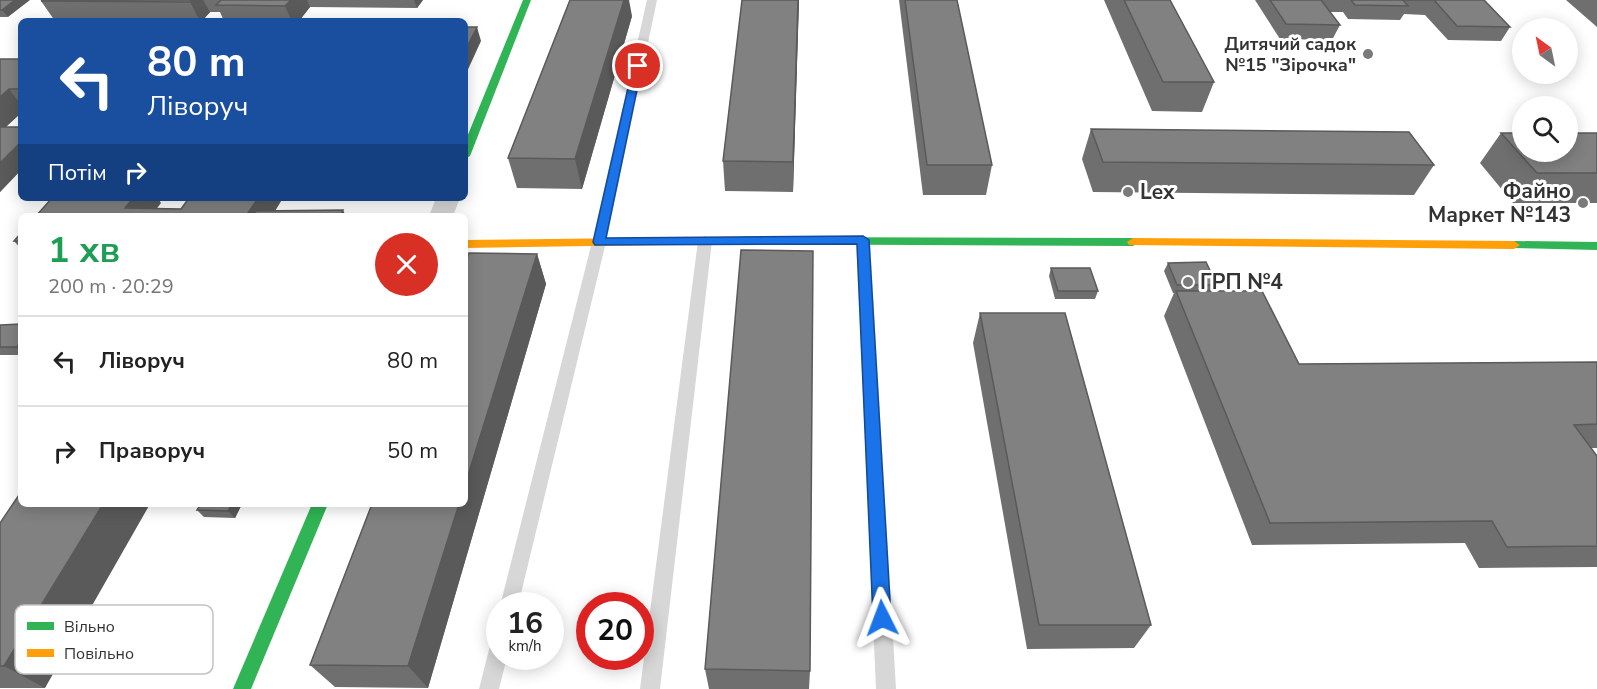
<!DOCTYPE html>
<html lang="uk">
<head>
<meta charset="utf-8">
<style>
	body { margin:0; font-family:"Nunito Sans",sans-serif; background:#f6f6f6; color:#222; height:100vh; display:flex; flex-direction:column; font-size:22px; white-space:nowrap }
	* { box-sizing:border-box; margin:0 }
	p { font-size:20px; color:#767676 }
	.icon { flex:none; width:33px; height:33px; fill:none; stroke:currentColor; stroke-width:2; stroke-linecap:round; stroke-linejoin:round }
	.map { position:relative; flex:1; overflow:hidden }
	.drawer { position:absolute; left:18px; top:213px; width:450px; height:294px; display:flex; flex-direction:column; background:#fff; border-radius:9px; box-shadow:0 3px 15px #0003 }
	.drawer>* { flex:none }
	.banner { position:absolute; left:18px; top:18px; width:450px; height:183px; border-radius:9px; box-shadow:0 3px 15px #0003; background:#1a4fa0; color:#fff; overflow:hidden }
	.needle { width:39px; rotate:327deg }
	.controls { position:absolute; left:1512px; top:18px; display:grid; gap:12px }
	.controls a { display:grid; place-items:center; width:66px; height:66px; border-radius:50%; background:#fff; box-shadow:0 3px 15px #0003; font-size:30px }
	.speed { position:absolute; left:486px; top:592px; display:flex; gap:12px; font-size:30px; font-weight:700; text-align:center }
	.speed>* { display:grid; place-content:center; width:78px; height:78px; border-radius:50%; background:#fff; box-shadow:0 3px 15px #0003; line-height:1 }
	.speed small { font-size:15px; font-weight:400 }
	.speed .limit { border:9px solid #d22; background:#fff; color:#111 }
	.pin { position:absolute; display:grid; place-items:center; width:51px; height:51px; color:#fff; margin:-26px; border:3px solid #fff; border-radius:50%; box-shadow:0 2px 6px #0007 }
	.me { position:absolute; width:66px; margin:-33px; rotate:357deg; stroke-linejoin:round; filter:drop-shadow(0 0 4px #0008) }
	.turn { display:flex; align-items:center; gap:21px; height:126px; padding:0 30px; font-size:27px }
	.turn .icon { width:78px; height:78px; stroke-width:2.5 }
	.turn b { display:block; font-size:42px; line-height:51px }
	.then { display:flex; align-items:center; height:57px; padding:0 30px; background:#0003; gap:12px; font-size:22px }
	.round { display:grid; place-items:center; flex:none; width:63px; height:63px; border-radius:32px; background:#f6f6f6 }
	.summary { display:flex; align-items:center; justify-content:space-between; height:102px; padding:0 30px }
	h1 { font-size:36px; font-weight:700; line-height:45px; color:#1e9e55 }
	ul { padding:0; list-style:none }
	li { display:flex; align-items:center; gap:18px; height:90px; padding:0 30px; border-top:2px solid #e0e0e0 }
	li div { flex:1 }
	li b { display:block; font-size:22px }
	li em { font-style:normal }
	.map>svg:first-child { display:block }
</style>
</head>
<body>
<div class="map">
<svg width="1597" height="689" viewBox="0 0 1597 689">
	<rect width="100%" height="100%" fill="#fff"/>
	<g fill="none" stroke-linecap="round" stroke-linejoin="round">
		<path fill="#d7d7d7" fill-rule="evenodd" d="M647,0H657L606,242L518,606H500L592,242Z
			M863,235L870,240L896,689H876L856,240Z
			M705,236L712,241L660,689H640L698,241Z
			M500,637V657H507L499,689H479L490,646L493,639Z"/>
		<path fill="#d7d7d7" fill-rule="evenodd" d="M436,198H460L453,216H429Z"/>
		<path fill="#30b455" fill-rule="evenodd" d="M523,0H531L470,156L465,159V142Z
			M718,237L1133,238L1139,242L1133,246L714,244L712,241L714,238Z
			M1514,241L1597,242V250L1510,248L1508,245L1510,242Z
			M312,504H328L251,689H233Z"/>
		<path fill="#ff9f0a" fill-rule="evenodd" d="M718,237L722,238L724,241L722,244L465,248V240Z
			M1133,238L1514,241L1520,245L1514,249L1129,245L1127,242Z"/>
	</g>
	<path fill="#6f6f6f" d="M0,0L8,17H0Z
		M43,0H423L417,8L310,7L299,21H224L220,12H210L202,21H55L41,1Z
		M742,0H799L793,192L725,191L723,161Z
		M899,0H957L992,165L986,195H923Z
		M1104,0H1170L1214,82L1202,112L1152,111Z
		M1255,0H1484L1510,27L1501,41L1448,40L1425,15L1404,14L1400,20L1348,19L1343,12H1330L1340,25L1332,40L1280,39Z
		M1566,0H1597V27Z
		M632,16L582,189L517,188L508,158Z
		M0,59H21V113L6,127H21V170L0,192Z
		M1091,129L1434,165L1414,195L1093,192L1082,159Z
		M1501,133H1597V203H1513L1480,163Z
		M21,233V249L14,241Z
		M537,254L546,284L428,688L335,687L310,665Z
		M1168,263L1217,285L1214,291L1299,364L1597,362V448H1591L1597,456V567L1479,568L1465,543L1252,545L1164,316L1174,293H1173L1164,271Z
		M1051,268L1098,291L1095,299H1055L1049,276Z
		M980,313L1151,625L1134,648L1027,649L973,343Z
		M21,324V355H0V325Z
		M242,504L235,518L204,517L197,510Z
		M0,523L45,688H0Z
		M705,669L810,671L809,689H709Z"/>
	<path fill="#5a5a5a" d="M15,0H30L8,17L2,10Z
		M192,0H203L210,12L202,21H200L190,2Z
		M291,0H307L310,7L299,21H292L285,6Z
		M414,0H423L417,8Z
		M624,0H629L632,16L582,189L575,159Z
		M798,0H799L793,192V162Z
		M477,27L481,41L465,76V51Z
		M9,89L21,105V113L0,132V97Z
		M21,142V170L0,192V163Z
		M133,198H158L161,203L151,216L125,208Z
		M258,198H283L272,216H246Z
		M343,210L346,216H340Z
		M537,254L546,284L428,688L408,666L459,504H465V485Z
		M21,341V351L17,347Z
		M103,504H150L45,688L4,666Z
		M232,504H242L235,518L228,511Z"/>
	<path fill="#818181" stroke="#5a5a5a" stroke-width="1.5" d="M0,0H15L2,10H0Z
		M43,0H192L190,2L41,1Z
		M221,0H291L285,6L216,5Z
		M570,0H624L575,159L508,158Z
		M742,0H798L793,162L723,161Z
		M905,0H957L992,165H927Z
		M1124,0H1170L1214,82H1163Z
		M1270,0H1321L1340,25L1286,24Z
		M1351,0H1403L1408,6L1355,5Z
		M1403,0H1484L1510,27L1457,26L1434,0Z
		M465,27H477L465,51Z
		M0,59H21V89H9L0,97Z
		M0,127H21V142L0,163Z
		M1091,129L1409,132L1434,165L1103,162Z
		M1501,133H1522V152H1568V133H1597V173H1537Z
		M52,198H133L125,208L181,209L189,198H258L246,216H36Z
		M343,210L340,216H253L256,211Z
		M21,233V241H14Z
		M741,250L813,251L810,671L705,669Z
		M469,253L537,254L465,485V264Z
		M1206,262L1217,285H1177L1168,263Z
		M1051,268H1090L1098,291H1058Z
		M1176,291H1262L1299,364L1597,362V424L1574,425L1597,456V546L1507,547L1492,521L1270,523Z
		M980,313H1065L1151,625H1039Z
		M21,324V341L17,347H0V325Z
		M21,492V504H103L4,666H0V523Z
		M201,504H232L228,511L197,510Z
		M372,504H459L408,666L310,665Z"/>
	<path fill="#1a73e8" stroke="#114b97" stroke-width="1.5" d="M638,63L642,66L606,238L863,236L869,240L891,618L888,624L882,627L876,624L873,618L857,244L595,245L593,242L633,66Z"/>
	<g fill="#7a7a7a" stroke="#fff" stroke-width="2">
		<circle cx="1368" cy="54" r="6"/>
		<circle cx="1128" cy="192" r="6"/>
		<circle cx="1583" cy="203" r="6"/>
		<circle cx="1188" cy="282" r="6"/>
	</g>
	<g text-anchor="middle" stroke-width="6" stroke-linejoin="round" paint-order="stroke">
		<g font-size="18" font-weight="bold" fill="#333" stroke="#fff" text-anchor="end">
			<text x="1356" y="50">Дитячий садок<tspan x="1356" dy="21">№15 "Зірочка"</tspan></text>
		</g>
		<g font-size="21" font-weight="bold" fill="#333" stroke="#fff" text-anchor="start">
			<text x="1571" y="198" text-anchor="end">Файно<tspan x="1571" dy="24">Маркет №143</tspan></text>
			<text x="1140" y="199">Lex</text>
			<text x="1200" y="289">ГРП №4</text>
		</g>
	</g>
	<rect x="15" y="605" width="198" height="69" rx="9" fill="#fff" stroke="#c2c2c2" stroke-width="1.5"/>
	<rect x="27" y="622" width="27" height="8" fill="#30b455"/>
	<rect x="27" y="649" width="27" height="8" fill="#ff9f0a"/>
	<g font-size="16" fill="#333">
		<text x="64" y="632">Вільно</text>
		<text x="64" y="659">Повільно</text>
	</g>
</svg>
<div class="controls">
<a><svg class="needle" viewBox="-14 -14 28 28"><path d="M0-13l5 13h-10z" fill="#e53935"/><path d="M0 13l5-13h-10z" fill="#767676"/></svg></a>
<a><svg class="icon" aria-label="search" viewBox="0 0 24 24"><circle cx="10" cy="10" r="6"/><path d="M15 15l6 6"/></svg></a>
</div>
<div class="speed"><div>16<small>km/h</small></div><div class="limit">20</div></div>
<div class="pin" style="left:638px;top:66px;background:#d93025"><svg class="icon" aria-label="arrive" viewBox="0 0 24 24"><path d="M6 21V4h12l-3 4 3 4H6"/></svg></div>
<svg class="me" style="left:882px;top:618px" viewBox="-20 -20 40 40"><path d="M0-17L14 15 0 8-14 15z" fill="#1a73e8" stroke="#fff" stroke-width="4"/></svg>
<div class="banner">
<div class="turn"><svg class="icon" aria-label="left" viewBox="0 0 24 24"><path d="M17 20v-9H6M10 6l-5 5 5 5"/></svg><div><b>80 m</b>Ліворуч</div></div>
<div class="then">Потім<svg class="icon" aria-label="right" viewBox="0 0 24 24"><path d="M7 20v-9h11M14 6l5 5-5 5"/></svg></div>
</div>
<section class="drawer">
<div class="summary"><div><h1>1 хв</h1><p>200 m · 20:29</p></div><a class="round" style="background:#d93025;color:#fff"><svg class="icon" aria-label="close" viewBox="0 0 24 24"><path d="M6 6l12 12M18 6L6 18"/></svg></a></div>
<ul>
<li><svg class="icon" aria-label="left" viewBox="0 0 24 24"><path d="M17 20v-9H6M10 6l-5 5 5 5"/></svg><div><b>Ліворуч</b></div><em>80 m</em></li>
<li><svg class="icon" aria-label="right" viewBox="0 0 24 24"><path d="M7 20v-9h11M14 6l5 5-5 5"/></svg><div><b>Праворуч</b></div><em>50 m</em></li>
</ul>
</section>
</div>
</body>
</html>
